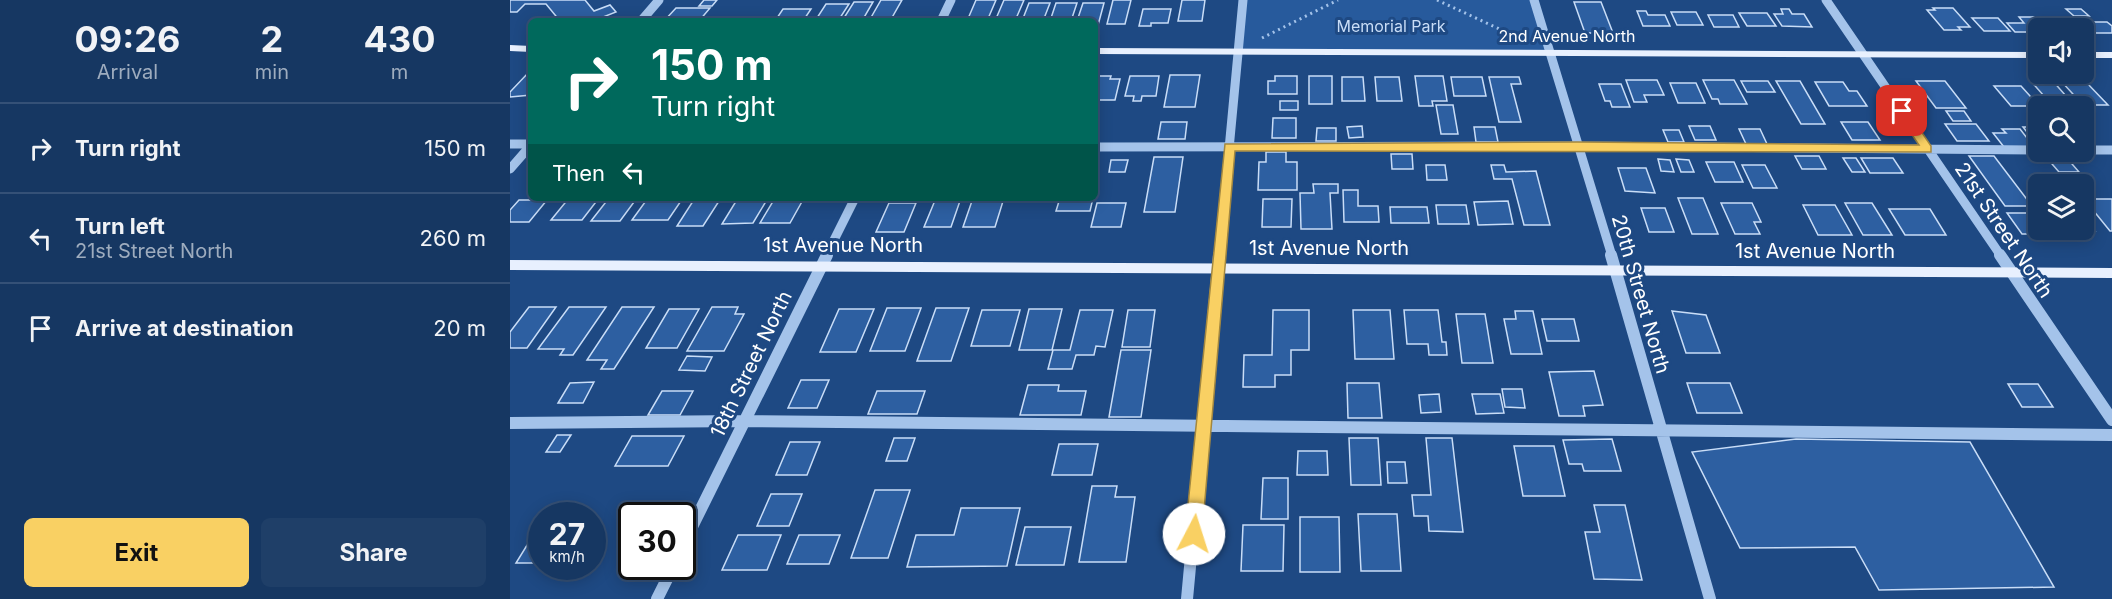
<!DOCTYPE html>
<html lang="en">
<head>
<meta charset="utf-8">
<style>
	body { margin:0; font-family:Inter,sans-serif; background:#1f3f68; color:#f1f3f6; height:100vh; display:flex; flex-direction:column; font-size:22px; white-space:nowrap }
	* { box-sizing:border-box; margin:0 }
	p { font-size:20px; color:#9eacbe }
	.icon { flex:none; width:33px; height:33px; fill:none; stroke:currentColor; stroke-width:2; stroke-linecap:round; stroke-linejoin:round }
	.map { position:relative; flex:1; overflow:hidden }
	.side { display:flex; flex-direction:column; background:#163762; width:510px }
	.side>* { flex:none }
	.hud { position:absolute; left:18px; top:18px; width:570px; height:183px; border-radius:9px; box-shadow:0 3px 15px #0003,0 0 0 2px #355177; background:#00695c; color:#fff; overflow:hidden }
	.buttons { position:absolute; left:1518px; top:18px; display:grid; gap:12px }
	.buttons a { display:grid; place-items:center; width:66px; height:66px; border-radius:9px; background:#163762; box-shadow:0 3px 15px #0003,0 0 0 2px #355177; font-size:30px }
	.speed { position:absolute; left:18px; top:502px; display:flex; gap:12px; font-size:30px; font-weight:700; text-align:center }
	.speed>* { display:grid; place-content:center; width:78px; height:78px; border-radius:50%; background:#163762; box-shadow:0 3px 15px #0003,0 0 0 2px #355177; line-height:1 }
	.speed small { font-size:15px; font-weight:400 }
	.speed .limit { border:3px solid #111; border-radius:9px; background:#fff; color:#111 }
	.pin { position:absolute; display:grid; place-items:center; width:51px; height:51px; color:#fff; margin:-26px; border-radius:12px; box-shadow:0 3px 9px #0006 }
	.me { position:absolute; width:66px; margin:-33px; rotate:5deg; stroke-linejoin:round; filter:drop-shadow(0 0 4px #0008) }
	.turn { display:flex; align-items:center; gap:21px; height:126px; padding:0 24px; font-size:27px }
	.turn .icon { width:78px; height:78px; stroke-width:2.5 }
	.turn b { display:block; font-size:42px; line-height:51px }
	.then { display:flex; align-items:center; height:57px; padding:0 24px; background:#0003; gap:12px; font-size:22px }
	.eta { display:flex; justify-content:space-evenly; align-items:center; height:102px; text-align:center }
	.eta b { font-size:36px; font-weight:700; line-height:42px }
	.cta { display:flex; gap:12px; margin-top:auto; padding:12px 24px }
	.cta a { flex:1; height:69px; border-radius:9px; background:#f9d063; color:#111; font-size:24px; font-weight:700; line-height:69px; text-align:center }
	.cta a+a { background:#1f3f68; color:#f1f3f6 }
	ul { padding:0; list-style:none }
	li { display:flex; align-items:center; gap:18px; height:90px; padding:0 24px; border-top:2px solid #355177 }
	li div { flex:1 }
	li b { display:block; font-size:22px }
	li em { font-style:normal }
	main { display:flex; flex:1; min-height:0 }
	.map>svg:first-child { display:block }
</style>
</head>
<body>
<main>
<section class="side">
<div class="eta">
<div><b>09:26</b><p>Arrival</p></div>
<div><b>2</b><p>min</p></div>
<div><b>430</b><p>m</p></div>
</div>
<ul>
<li><svg class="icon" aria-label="right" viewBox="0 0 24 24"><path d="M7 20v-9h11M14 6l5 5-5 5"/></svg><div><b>Turn right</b></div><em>150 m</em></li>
<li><svg class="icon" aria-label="left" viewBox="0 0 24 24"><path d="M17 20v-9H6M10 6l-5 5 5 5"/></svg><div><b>Turn left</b><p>21st Street North</p></div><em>260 m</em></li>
<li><svg class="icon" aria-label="arrive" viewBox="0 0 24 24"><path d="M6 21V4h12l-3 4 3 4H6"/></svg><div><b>Arrive at destination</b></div><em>20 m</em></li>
</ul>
<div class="cta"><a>Exit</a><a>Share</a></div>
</section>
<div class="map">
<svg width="1602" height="599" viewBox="0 0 1602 599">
	<rect width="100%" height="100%" fill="#1e4983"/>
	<path fill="#275a9c" d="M733,0H1024L1039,52L727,51Z"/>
	<path fill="#2d5fa1" stroke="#c9ddf7" stroke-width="1.5" d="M0,0H75L84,11L100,5L106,12L83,21H50L36,4H15L7,12H0Z
		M194,0H207L202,6H189Z
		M371,0H392L380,21H359Z
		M466,0H486L477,21H457Z
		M494,0H514L505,21H485Z
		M603,0H621L615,24H597Z
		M672,0H695L692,21H668Z
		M344,2H363L352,21H332Z
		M1064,2H1091L1103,33H1075Z
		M519,3H540L533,21H512Z
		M546,3H567L561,21H540Z
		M573,3H594L587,29H585V21H567Z
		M316,4H339L328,21H305Z
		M166,8H200L189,21H154Z
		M1423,8H1443L1460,27H1448L1451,30H1434L1417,10H1425Z
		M273,9H301L293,21H265Z
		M633,9H661L658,23H641V26H629Z
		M1271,9H1279L1282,14H1294L1302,27L1272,26L1264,14H1273Z
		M1556,9H1571L1579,16H1564Z
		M1127,11H1136L1138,15H1155L1160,26H1133Z
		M1161,12H1186L1193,25H1167Z
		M1229,13H1257L1266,26H1237Z
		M1198,15H1223L1229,27H1204Z
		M1509,17H1524L1535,28H1528V32H1505L1497,23H1514Z
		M1462,18H1488L1500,31H1474Z
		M1533,19H1562L1571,28H1542Z
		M1572,22H1597L1602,26V33H1583Z
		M19,72H21V95L0,97V92Z
		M660,75H690L685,107H654Z
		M585,76H601L600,79H610L605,100H585Z
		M620,76H649L646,96H632L631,101H623L624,96H615Z
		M765,76H787V94H758V81H765Z
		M799,76H822V104H799Z
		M905,76H933L937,101H922L923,106H909Z
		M832,77H853L855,101H832Z
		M865,77H889L892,101H867Z
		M941,77H972L976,96H944Z
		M979,77H1009L1011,84H1001L1011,122H989Z
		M1116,80H1147L1154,95H1134L1137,102H1124Z
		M1193,80H1224L1237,104H1210L1208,99H1202Z
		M1520,80H1542L1556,96H1534Z
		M1231,81H1258L1265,92H1237Z
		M1266,81H1290L1315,124H1291Z
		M1406,81H1435L1456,108H1426Z
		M1551,81H1575L1598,105H1573Z
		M1305,82H1333L1339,91H1347L1357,106H1319Z
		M1160,83H1186L1195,103H1168Z
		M1089,84H1111L1120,107H1102L1100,101H1095Z
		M1484,86H1511L1529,106H1501Z
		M770,101H788V110H770Z
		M926,105H943L948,134H931Z
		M1436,111H1454L1461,121H1443Z
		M763,118H786V138H762Z
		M651,122H677L675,139H648Z
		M1331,122H1358L1370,140H1342Z
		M1435,124H1466L1479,141H1447Z
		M852,126L853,137L839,138L837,127Z
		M1179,126H1200L1206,140H1185Z
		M964,127H985L988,142H966Z
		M1513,127H1528V145H1527Z
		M807,128H826V141H806Z
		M1229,129H1250L1257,144H1236Z
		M1492,129H1510L1524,147H1494L1483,133H1496Z
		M1153,130H1169L1174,142H1158Z
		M756,152H776V162H787V190H748L749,162H756Z
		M881,154H902L903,169H882Z
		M1285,156H1309L1316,169H1292Z
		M1459,156H1484L1522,206H1495Z
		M644,157H673L665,212H634Z
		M1536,157H1556L1569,172H1549Z
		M1333,158H1346L1355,172H1342Z
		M1351,158H1383L1393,173H1360Z
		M1148,159L1160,160L1164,172L1151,171Z
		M1166,159L1179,160L1184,172H1171Z
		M601,160H618L615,172H599Z
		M1196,162H1224L1233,182H1205Z
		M916,165H935L937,180H917Z
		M981,165H994L996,172L1026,171L1040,225H1014L1002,179H984Z
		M1232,165H1255L1267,188H1243Z
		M1108,168H1136L1145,193L1115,191Z
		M803,184H828V193H820L822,229H791L790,193H804Z
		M833,190H848V206H868L869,222H834Z
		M59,198H89L72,220H41Z
		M99,198H127L110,221H81Z
		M138,198H173L158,220H122Z
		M185,198H211L193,226H167Z
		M228,198H258L243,223L212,224Z
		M265,198H294L280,223H250Z
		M426,198H451L441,227H414Z
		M463,198H494L485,227H453Z
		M550,198H583L580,211H546Z
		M1168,198H1193L1208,234H1182Z
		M753,199H782L781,227H752Z
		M1574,199H1602V231H1600Z
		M9,200H37L19,222H0V210Z
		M998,201L1003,224L968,225L964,202Z
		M379,203H406L394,232H366Z
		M587,203H616L611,227H581Z
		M1211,203H1242L1251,222H1244L1250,234H1225Z
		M1335,203H1362L1382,235H1353Z
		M926,205H956L959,224H928Z
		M1293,205H1325L1342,235H1308Z
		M880,207H917L919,223H881Z
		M1131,208H1155L1164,232H1139Z
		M1379,209H1420L1436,235H1395Z
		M1497,213H1528V230H1542L1546,234H1512Z
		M1574,216L1585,231L1551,230H1574Z
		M19,307H46L17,348H0V332Z
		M59,307H96L63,355H50L54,349H28Z
		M112,307H144L104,369H91L97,360H77Z
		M202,307H228L225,314H234L214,351H177Z
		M377,308H411L395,351H360Z
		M426,308H459L441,361H407Z
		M159,309H189L167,348H136Z
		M329,309H364L346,352H310Z
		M519,309H552L542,350H509Z
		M472,310H510L500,346H461Z
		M570,310H603L595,347L586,346L584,355H566L562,369H538L543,350H560Z
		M618,310H645L640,347H612Z
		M763,310H799V350H781V375H765V387H733L734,355H762Z
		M843,310H880L884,359H845Z
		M894,310H928L932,342H936L937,355H919L918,344H897Z
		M1005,311H1023L1032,354H1001L994,319H1006Z
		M1162,311L1196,315L1210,353H1176Z
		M946,314H975L983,363H952Z
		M1032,319H1064L1069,341H1037Z
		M611,350H641L631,417H599Z
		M177,356L202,357L195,371L169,370Z
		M1084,371L1093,405L1073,406L1075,416H1049L1039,372Z
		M291,380H319L307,408H278Z
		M84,382L73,403H48L60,383Z
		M837,383H869L872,418H838Z
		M1177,383H1220L1232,413H1187Z
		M1498,384H1528L1543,407H1512Z
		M518,385H549L548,391H576L571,415H510Z
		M992,389H1012L1015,408L995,407Z
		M152,391H183L170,415H138Z
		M367,391H415L407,414H358Z
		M929,394L931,412L911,413L909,395Z
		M962,394H990L994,413L966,414Z
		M47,435H61L50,452H36Z
		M122,436H174L158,466H105Z
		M384,438H405L397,461H376Z
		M839,438H868L871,485H841Z
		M916,438H942L953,532L919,531L918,516H904L902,495H921Z
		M1102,439L1111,471H1074L1072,464H1059L1053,440Z
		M1286,439L1460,442L1544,587L1369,590L1345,547L1230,548L1182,452Z
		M280,442H310L297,475H266Z
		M549,444H588L582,475H542Z
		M1004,446H1044L1055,496H1013Z
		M788,451H817L818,475H787Z
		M877,462H895L897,483H878Z
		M753,478H778V519H751Z
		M582,486H607L605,497H625L616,562H569Z
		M365,490H400L378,558H341Z
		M261,494H292L279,526H247Z
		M1084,505H1115L1132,580L1084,579L1075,532H1090Z
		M451,508H510L497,566L397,567L406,535H444Z
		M38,510H71L67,516H34Z
		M848,514H887L891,571H851Z
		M790,517H829L830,572H790Z
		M32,521V563H6Z
		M733,525H774L773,571H731Z
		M515,527H561L554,565H506Z
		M228,535H271L257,570H212Z
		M289,535H330L319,564H277Z"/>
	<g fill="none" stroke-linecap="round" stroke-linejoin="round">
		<path stroke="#a4c3ea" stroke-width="3" stroke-dasharray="2 4" stroke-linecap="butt" d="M927,0L1011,39
			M752,38L828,0"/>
		<path stroke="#a4c3ea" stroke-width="9" d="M1024,0L1102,256
			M1316,0L1491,256
			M131,21L149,0
			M431,21L441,0
			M0,144H21
			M585,147L1067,146L1528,150
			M1574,150H1602
			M0,169L21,145
			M316,256L345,198
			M709,256L733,0"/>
		<path stroke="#a4c3ea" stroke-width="12" d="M1101,255L1200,599
			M1490,255L1602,420
			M0,423L235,421L1602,435
			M172,547L317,255
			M147,599L163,567
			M677,599L709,255"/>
		<path fill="#e8f0fe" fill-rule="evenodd" d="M0,45L21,46V52L0,51Z
			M585,48L1528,52V58L585,54Z
			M1574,52H1602V58H1574Z
			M0,260L1602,268V278L0,270Z"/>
	</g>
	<path fill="#f9d063" stroke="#a28740" stroke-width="1.5" d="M1392,108L1396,109L1421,146V152L725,151L692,534L689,539L684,542L678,539L675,534L715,144L1067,142L1409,145L1386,111Z"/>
	<g text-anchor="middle" stroke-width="6" stroke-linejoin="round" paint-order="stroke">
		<g font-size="16" fill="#c9ddf7" stroke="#1e4983">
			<text x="881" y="32">Memorial Park</text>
		</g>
		<g font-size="16" fill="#fff" stroke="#1e4983">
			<text x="1057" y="42">2nd Avenue North</text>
		</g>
		<g font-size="20" fill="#fff" stroke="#1e4983">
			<text transform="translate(1494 230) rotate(56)" y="7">21st Street North</text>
			<text x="333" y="252">1st Avenue North</text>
			<text x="819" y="255">1st Avenue North</text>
			<text x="1305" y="258">1st Avenue North</text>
			<text transform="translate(1131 294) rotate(74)" y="7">20th Street North</text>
			<text transform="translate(241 364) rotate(-64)" y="7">18th Street North</text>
		</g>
	</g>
</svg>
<div class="buttons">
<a><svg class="icon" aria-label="sound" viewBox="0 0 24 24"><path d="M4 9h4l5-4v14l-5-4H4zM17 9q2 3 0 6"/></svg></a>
<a><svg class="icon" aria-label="search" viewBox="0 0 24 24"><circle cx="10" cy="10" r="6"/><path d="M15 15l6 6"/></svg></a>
<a><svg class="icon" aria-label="layers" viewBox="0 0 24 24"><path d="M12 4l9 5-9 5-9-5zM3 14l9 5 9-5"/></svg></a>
</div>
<div class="speed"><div>27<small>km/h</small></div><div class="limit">30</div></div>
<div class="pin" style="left:1392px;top:111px;background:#d93025"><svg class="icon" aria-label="arrive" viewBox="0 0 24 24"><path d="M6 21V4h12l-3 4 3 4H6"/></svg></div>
<svg class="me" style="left:684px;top:534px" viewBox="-20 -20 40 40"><circle r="19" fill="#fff"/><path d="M0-13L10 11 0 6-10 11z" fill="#f9d063"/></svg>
<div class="hud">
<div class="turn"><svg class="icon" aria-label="right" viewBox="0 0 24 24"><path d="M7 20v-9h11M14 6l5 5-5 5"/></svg><div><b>150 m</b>Turn right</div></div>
<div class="then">Then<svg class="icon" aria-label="left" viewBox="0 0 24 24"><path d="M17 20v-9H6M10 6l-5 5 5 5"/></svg></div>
</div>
</div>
</main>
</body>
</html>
